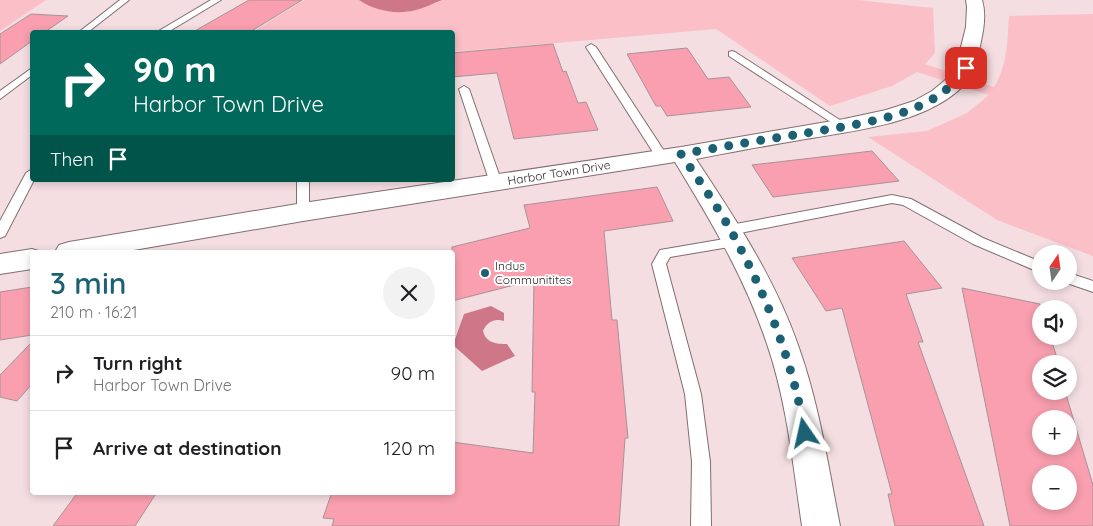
<!DOCTYPE html>
<html lang="en">
<head>
<meta charset="utf-8">
<style>
	body { margin:0; font-family:Quicksand,sans-serif; background:#f2f2f2; color:#202124; height:100vh; display:flex; flex-direction:column; font-size:19px; white-space:nowrap }
	* { box-sizing:border-box; margin:0 }
	p { font-size:16px; color:#757577 }
	.icon { flex:none; width:28px; height:28px; fill:none; stroke:currentColor; stroke-width:2; stroke-linecap:round; stroke-linejoin:round }
	.map { position:relative; flex:1; overflow:hidden }
	.details { position:absolute; left:30px; top:250px; width:425px; height:245px; display:flex; flex-direction:column; background:#fff; border-radius:5px; box-shadow:0 2px 8px #0003 }
	.details>* { flex:none }
	.guide { position:absolute; left:30px; top:30px; width:425px; height:152px; border-radius:5px; box-shadow:0 2px 8px #0003; background:#00695c; color:#fff; overflow:hidden }
	.needle { width:32px; rotate:13deg }
	.fabs { position:absolute; left:1032px; top:245px; display:grid; gap:10px }
	.fabs a { display:grid; place-items:center; width:45px; height:45px; border-radius:50%; background:#fff; box-shadow:0 2px 8px #0003; font-size:25px }
	.pin { position:absolute; display:grid; place-items:center; width:42px; height:42px; color:#fff; margin:-21px; border-radius:10px; box-shadow:0 2px 8px #0006 }
	.me { position:absolute; width:55px; margin:-28px; rotate:349deg; stroke-linejoin:round; filter:drop-shadow(0 0 4px #0008) }
	.turn { display:flex; align-items:center; gap:18px; height:105px; padding:0 20px; font-size:22px }
	.turn .icon { width:65px; height:65px; stroke-width:2.5 }
	.turn b { display:block; font-size:35px; line-height:42px }
	.then { display:flex; align-items:center; height:48px; padding:0 20px; background:#0003; gap:10px; font-size:19px }
	.round { display:grid; place-items:center; flex:none; width:52px; height:52px; border-radius:26px; background:#f2f2f2 }
	.head { display:flex; align-items:center; justify-content:space-between; height:85px; padding:0 20px }
	h1 { font-size:30px; font-weight:600; line-height:38px; color:#1c6173 }
	ul { padding:0; list-style:none }
	li { display:flex; align-items:center; gap:15px; height:75px; padding:0 20px; border-top:1px solid #e0e0e0 }
	li div { flex:1 }
	li b { display:block; font-size:19px }
	li em { font-style:normal }
	.map>svg:first-child { display:block }
</style>
</head>
<body>
<div class="map">
<svg width="1093" height="526" viewBox="0 0 1093 526">
	<rect width="100%" height="100%" fill="#f4dee1"/>
	<path fill="#fbbfc8" d="M0,0H46L0,31Z
		M304,0H858L933,8L935,53L925,64L994,87C1008,64 1007,43 1009,16L1093,14V256L997,220L868,137L927,131L967,113L989,95L917,72L892,86L830,106L716,29L453,52L452,32H253Z"/>
	<path fill="#ce7788" d="M359,0H442C433,3 425,8 416,10C397,15 375,11 359,0Z
		M491,306L504,313V321C494,318 487,322 483,331C486,343 496,344 507,344L515,356L482,371L453,345L464,314Z"/>
	<path fill="#f99faf" stroke="#a79396" fill-rule="evenodd" d="M249,0H302L250,32H193Z
		M31,14L68,16L45,32H32V41L0,64V34Z
		M553,44L563,72L566,71L578,103L586,102L598,130L514,139L497,73L452,77V53Z
		M687,48L708,79L729,77L751,107L667,116L661,106H656L627,54Z
		M872,151L899,181L773,197L752,165Z
		M657,187L673,221L604,231L612,320H617L628,438H625L619,526H332L334,519L323,518L332,492H452V442L533,453L535,392H532L534,280L452,301V247L530,228L524,205Z
		M904,241L942,288L906,294L923,342H918L984,526H895L888,494H892L842,308L826,311L792,258Z
		M32,287V335L0,340V292Z
		M962,288L1040,304L1041,336H1050L1059,364H1041V391H1065L1093,485V526H1010ZM1041,419H1069V446H1041ZM1041,474H1069V501H1041Z
		M32,342V384L17,401L0,397V375Z
		M78,492H157L135,526H53Z"/>
	<g fill="none" stroke-linecap="round" stroke-linejoin="round">
		<g stroke="#816e71" stroke-width="2">
			<path id="service" d="M120,0H129L88,32H79Z
				M211,0H221L168,32H157Z
				M591,44L596,47L668,157L666,160H658L656,157L586,47Z
				M732,51L735,52L849,126L848,128H840L729,56V52Z
				M32,68V75L0,99V91Z
				M464,86L469,89L502,183L500,186L496,187L490,183L459,89Z
				M32,169V180H34L5,236L0,238V221L26,173Z
				M297,180H309V212L303,216L297,212Z
				M892,195L911,199L983,238L1041,262V273L973,244L903,205L892,203L730,235L725,233L723,230L725,227L730,225Z
				M736,237L741,239L743,242L741,245L670,257L666,264L701,394L710,462L711,526H691L692,462L685,394L652,264L660,250Z
				M1069,273L1093,281V292L1064,282L1069,281Z"/>
		</g>
		<g stroke="#816e71" stroke-width="2">
			<path id="minor" d="M966,0H982C986,13 984,28 981,41C978,58 975,72 963,86C926,124 851,131 800,140C765,146 730,152 696,159C735,218 774,277 798,345C819,403 828,465 840,526H802C793,465 787,402 767,344C745,278 711,221 675,162L303,221L122,252H55L59,245L69,242L303,203L681,147L844,119L886,110L914,101L932,91L949,77L956,67L966,27L967,7Z
				M32,249L42,252H32V269L0,274V254Z"/>
		</g>
		<use href="#service" fill="#fff" fill-rule="evenodd"/>
		<use href="#minor" fill="#fff" fill-rule="evenodd"/>
	</g>
	<g fill="none" stroke-linecap="round" stroke-linejoin="round">
		<path stroke="#1c6173" stroke-width="9" stroke-dasharray="0 16.2" d="M805,433C793,362 766,294 731,231C716,204 698,179 681,154C721,147 761,140 801,134C844,126 903,120 939,95C950,88 958,78 966,68"/>
	</g>
	<circle fill="#1c6173" stroke="#fff" stroke-width="2" cx="485" cy="273" r="5"/>
	<g text-anchor="middle" stroke-width="4" stroke-linejoin="round" paint-order="stroke">
		<g font-size="12" fill="#2f2728" stroke="#fff">
			<text transform="translate(559 173) rotate(-9)" y="4">Harbor Town Drive</text>
		</g>
		<g font-size="12" fill="#2f2728" stroke="#fff" text-anchor="start">
			<text x="495" y="270">Indus<tspan x="495" dy="14">Communitites</tspan></text>
		</g>
	</g>
</svg>
<div class="fabs">
<a><svg class="needle" viewBox="-14 -14 28 28"><path d="M0-13l5 13h-10z" fill="#e53935"/><path d="M0 13l5-13h-10z" fill="#757577"/></svg></a>
<a><svg class="icon" aria-label="sound" viewBox="0 0 24 24"><path d="M4 9h4l5-4v14l-5-4H4zM17 9q2 3 0 6"/></svg></a>
<a><svg class="icon" aria-label="layers" viewBox="0 0 24 24"><path d="M12 4l9 5-9 5-9-5zM3 14l9 5 9-5"/></svg></a>
<a>+</a>
<a>−</a>
</div>
<div class="pin" style="left:966px;top:68px;background:#d93025"><svg class="icon" aria-label="arrive" viewBox="0 0 24 24"><path d="M6 21V4h12l-3 4 3 4H6"/></svg></div>
<svg class="me" style="left:805px;top:433px" viewBox="-20 -20 40 40"><path d="M0-17L14 15 0 8-14 15z" fill="#1c6173" stroke="#fff" stroke-width="4"/></svg>
<div class="guide">
<div class="turn"><svg class="icon" aria-label="right" viewBox="0 0 24 24"><path d="M7 20v-9h11M14 6l5 5-5 5"/></svg><div><b>90 m</b>Harbor Town Drive</div></div>
<div class="then">Then<svg class="icon" aria-label="arrive" viewBox="0 0 24 24"><path d="M6 21V4h12l-3 4 3 4H6"/></svg></div>
</div>
<section class="details">
<div class="head"><div><h1>3 min</h1><p>210 m · 16:21</p></div><a class="round"><svg class="icon" aria-label="close" viewBox="0 0 24 24"><path d="M6 6l12 12M18 6L6 18"/></svg></a></div>
<ul>
<li><svg class="icon" aria-label="right" viewBox="0 0 24 24"><path d="M7 20v-9h11M14 6l5 5-5 5"/></svg><div><b>Turn right</b><p>Harbor Town Drive</p></div><em>90 m</em></li>
<li><svg class="icon" aria-label="arrive" viewBox="0 0 24 24"><path d="M6 21V4h12l-3 4 3 4H6"/></svg><div><b>Arrive at destination</b></div><em>120 m</em></li>
</ul>
</section>
</div>
</body>
</html>
